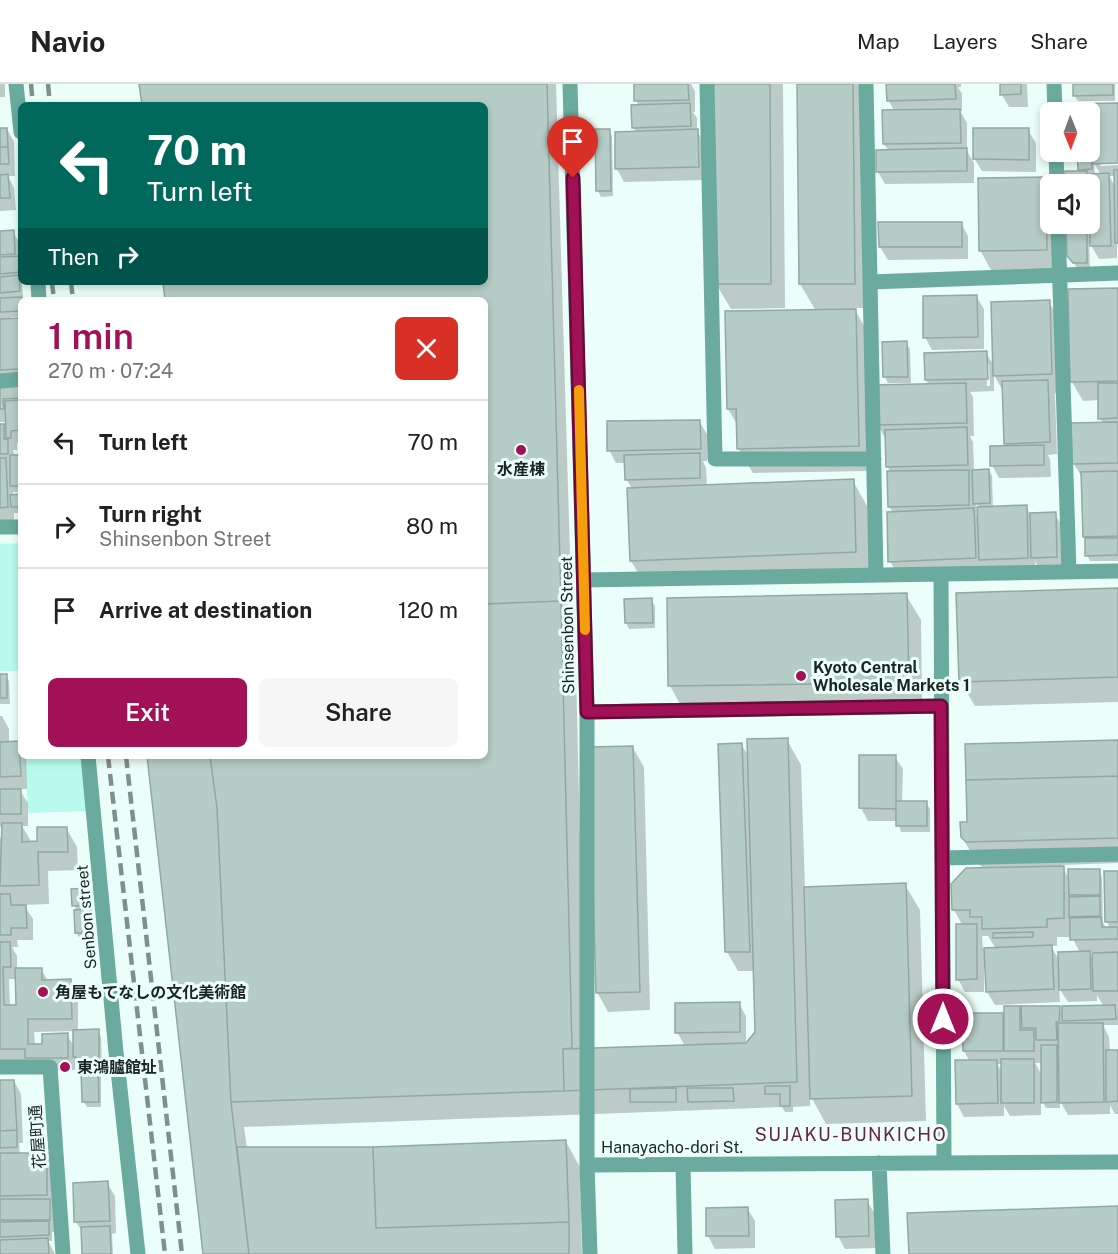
<!DOCTYPE html>
<html lang="en">
<head>
<meta charset="utf-8">
<style>
	body { margin:0; font-family:"Public Sans","Noto Sans JP",sans-serif; background:#f6f6f6; color:#222; height:100vh; display:flex; flex-direction:column; font-size:22px; white-space:nowrap }
	* { box-sizing:border-box; margin:0 }
	p { font-size:20px; color:#767676 }
	.icon { flex:none; width:33px; height:33px; fill:none; stroke:currentColor; stroke-width:2; stroke-linecap:round; stroke-linejoin:round }
	.map { position:relative; flex:1; overflow:hidden }
	.details { position:absolute; left:18px; top:213px; width:470px; height:462px; display:flex; flex-direction:column; background:#fff; border-radius:9px; box-shadow:0 3px 9px #0003 }
	.details>* { flex:none }
	.hud { position:absolute; left:18px; top:18px; width:470px; height:183px; border-radius:9px; box-shadow:0 3px 9px #0003; background:#00695c; color:#fff; overflow:hidden }
	.needle { width:39px; rotate:179deg }
	.buttons { position:absolute; left:1040px; top:18px; display:grid; gap:12px }
	.buttons a { display:grid; place-items:center; width:60px; height:60px; border-radius:9px; background:#fff; box-shadow:0 3px 9px #0003; font-size:30px }
	.pin { position:absolute; display:grid; place-items:center; width:51px; height:51px; color:#fff; margin:-62px -26px; border-radius:50% 50% 50% 0; rotate:-45deg; box-shadow:0 0 6px #0007 }
	.pin .icon { rotate:45deg }
	.me { position:absolute; width:66px; margin:-33px; rotate:0deg; stroke-linejoin:round; filter:drop-shadow(0 0 4px #0008) }
	.turn { display:flex; align-items:center; gap:21px; height:126px; padding:0 30px; font-size:27px }
	.turn .icon { width:78px; height:78px; stroke-width:2.5 }
	.turn b { display:block; font-size:42px; line-height:51px }
	.then { display:flex; align-items:center; height:57px; padding:0 30px; background:#0003; gap:12px; font-size:22px }
	.round { display:grid; place-items:center; flex:none; width:63px; height:63px; border-radius:9px; background:#f6f6f6 }
	.headline { display:flex; align-items:center; justify-content:space-between; height:102px; padding:0 30px }
	h1 { font-size:36px; font-weight:600; line-height:45px; color:#a21156 }
	.button { display:flex; gap:12px; margin-top:auto; padding:12px 30px }
	.button a { flex:1; height:69px; border-radius:9px; background:#a21156; color:#fff; font-size:24px; font-weight:600; line-height:69px; text-align:center }
	.button a+a { background:#f6f6f6; color:#222 }
	ul { padding:0; list-style:none }
	li { display:flex; align-items:center; gap:18px; height:84px; padding:0 30px; border-top:2px solid #e0e0e0 }
	li div { flex:1 }
	li b { display:block; font-size:22px }
	li em { font-style:normal }
	header { display:flex; align-items:center; gap:36px; box-sizing:border-box; height:84px; padding:0 30px; background:#fff; border-bottom:2px solid #e0e0e0 }
	header strong { font-size:28px }
	nav { display:flex; gap:33px; margin-inline-start:auto; font-size:21px }
	.map>svg:first-child { display:block }
</style>
</head>
<body>
<header>
<strong>Navio</strong>
<nav><a>Map</a><a>Layers</a><a>Share</a></nav>
</header>
<div class="map">
<svg width="1118" height="1170" viewBox="0 0 1118 1170">
	<rect width="100%" height="100%" fill="#ebfefa"/>
	<path fill="#b8fbed" d="M21,459V587H0V460Z
		M25,672H81L89,727L28,729Z"/>
	<path fill="#0003" fill-rule="evenodd" d="M0,0H5V13H0Z
		M141,0H556L572,538L575,543L585,965L685,962L677,948L739,920L746,932V961L757,948L755,887H738L727,868L719,661L741,660L749,673L787,656L801,681L805,804L905,801L920,826L926,1037L826,1040L810,1011V1022L793,1023V1028H785L782,1023L244,1043L247,1064H373L566,1058L580,1083L582,1170H205L149,672H484V216H166L163,198H484V21H143Z
		M635,0H691L695,7V28H693L697,34V47L704,59L705,96L624,98L617,85L636,48L633,43L639,22L636,17Z
		M714,0H783L785,224L731,225L716,200Z
		M798,0H867L869,224H854L869,251L872,387L753,389L738,364V342L728,325L726,229L816,227L800,200Z
		M888,0H961V3H958L962,10V27H960L967,39V67L974,79V99L885,100L878,88L889,67L884,60L895,28L888,16Z
		M1001,0H1027L1028,23H1009L1002,11Z
		M1074,0H1115V17H1078L1074,11Z
		M1118,20V78L1100,79V82L1118,81L1117,174L1099,175L1089,158L1090,185H1078L1068,172V140H1089L1091,144L1089,100H1067V89H1081L1079,68H1089V28H1069V21ZM1090,60H1095V68ZM1094,79L1101,91H1095ZM1109,92H1116V104Z
		M0,45H7L14,58L15,92H8L14,104L16,126L0,127Z
		M609,46L612,52L613,112L601,113L598,107Z
		M1028,46L1036,59V88L982,87L974,74Z
		M1045,95L1050,103V140H1057V185L991,186L980,166Z
		M961,139L968,152V175L888,176L880,163Z
		M0,148H13L21,161V194H19L22,199L23,213H21L22,216L21,233H11V236H21V298L0,299Z
		M1118,205V477H1090L1087,471L1085,452L1083,395L1074,380L1103,340L1100,334L1099,316L1083,317L1072,298Z
		M976,212L984,225V265L932,266L925,253Z
		M1049,218L1060,237L1062,309H1055L1057,370L1048,371L1050,375L1051,393L999,394L992,381L1008,363L1006,359L1004,309L994,291V307L970,308L973,313L974,352H970L973,358L974,387L989,386L992,392L993,424L1026,423L1030,430H1055L1062,442L1063,486L1040,487L1035,477V486L901,497L890,477L893,429L889,422L891,388L887,382L885,354L878,341L929,301L926,296L986,269L994,282ZM986,280H989L990,302H987ZM976,421H978L979,435L976,430Z
		M906,259L910,265L911,299H888L885,293Z
		M21,303V359H17V366H13L15,373L21,372V408H13V412H21V429H14V436H0V342L7,341V338H0V305Z
		M699,337L707,350V377H703L706,384L707,402L853,397L867,422L870,493L646,502L631,477L632,405L627,396L626,379H616L609,366Z
		M1118,506V618L975,622L960,597Z
		M906,511L921,536L922,623L684,627L670,602Z
		M651,516L655,522V544L629,545L626,539Z
		M6,591L9,597L10,620H0V592Z
		M0,632H2L9,645V659H19L21,663V672H26L27,705H19L28,719V742H22L32,759H39L66,744L77,763L78,786L48,787L49,820L24,821L33,835V856H17L18,863H12L17,872V886L41,885L48,897H70L78,910V947H98L101,953L102,984H96L101,991V1023H87L83,1017V984H81L75,973V986L34,987L0,978V753L4,760V743H0ZM9,895H17V922H10ZM75,947V964L67,951L44,961L35,962L34,948Z
		M1118,657V779L1061,781L1070,796L1099,787L1102,793L1103,838L1106,844H1110L1107,838L1118,788V941H1103L1109,953L1110,967H1118V1030H1115L1110,1021V1030L1068,1031L1060,1017V1024H1046L1041,1015V1031L1010,1032L1004,1022V1032L964,1033L957,1020L970,978L964,967L1002,931L1006,937L1019,924L1023,930L1059,923L1063,931L1104,923L1097,911V917L1068,918L1059,904L1060,918L995,921L987,908L986,885H984V908H965L958,895L963,842L954,826L985,785L977,779L962,753L969,740ZM982,852H988L996,865H983ZM1057,853H1072L1080,869L1060,878L1051,862H1057ZM1089,868H1094V878ZM1035,979H1042V992L1039,986ZM997,980H1002V988Z
		M633,664L644,683L650,926L608,928L597,908Z
		M861,673H895L903,685L902,719H926L930,725V748H901L898,737H868L861,724Z
		M88,806L91,812L92,827H90L93,832L94,854L80,855L76,849L77,827L74,821Z
		M14,997L21,1010L23,1059H19L20,1071L46,1070L53,1083L57,1148H52V1157H48L55,1170H0V998Z
		M107,1099L115,1112L116,1149L112,1150L113,1170H84L83,1149L76,1138Z
		M867,1117L875,1130L876,1164L845,1165L838,1152Z
		M747,1124L755,1137V1164L715,1165L708,1152V1125Z"/>
	<path fill="#b6ccc7" stroke="#92a8a3" stroke-width="1.5" d="M139,0H547L561,517L484,520V216H165L163,198H484V21H142Z
		M634,0H688L689,16L634,17Z
		M713,0H770L771,200H715Z
		M797,0H853L855,200H799Z
		M886,0H955L956,15L887,17Z
		M1000,0H1021V10L1000,11Z
		M1073,0H1113V11L1073,12Z
		M690,19L691,42L632,44L631,21Z
		M1118,19V79L1093,80V47H1089V28H1067V20Z
		M960,25L961,59L883,60L882,26Z
		M0,44H7L8,63H0Z
		M973,44H1029V76L973,75Z
		M595,45H610L611,107H596Z
		M698,45L699,83L615,85V48Z
		M1089,59H1091L1092,85L1078,86L1077,68H1089Z
		M0,63H8L9,80H0Z
		M967,64V87L876,88V66Z
		M1114,86H1118V159H1115Z
		M1065,87H1087V100H1065Z
		M1109,89L1111,162H1090L1089,90Z
		M8,90L10,114H0V91Z
		M1046,93L1047,166L979,167L978,94Z
		M878,138H962V163H879Z
		M1066,140H1087V179H1073L1067,172Z
		M14,146L15,170L0,171V147Z
		M21,172V188L0,190V173Z
		M19,191L20,207L0,209V193Z
		M1118,204V297L1070,298L1068,205Z
		M977,211L978,253L923,254V212Z
		M22,213L21,227L0,228V214Z
		M1050,216L1052,290L993,292L991,218Z
		M856,225L859,362L737,365L736,325H727L725,227Z
		M21,234V285L0,286V235Z
		M907,257L908,293H883L882,258Z
		M987,267L988,295L925,296L924,269Z
		M1048,296L1050,358L1004,360L1002,297Z
		M966,299L967,339L877,341L872,301Z
		M1098,299H1118V334L1098,335Z
		M21,302V314L3,315L4,325H0V304Z
		M21,316V346L11,347V354H6L5,317Z
		M700,336L701,365L607,367V337Z
		M1118,338V379L1072,380L1071,339Z
		M0,340H4V355H8V370H0Z
		M967,343L968,381L886,383L885,346Z
		M1044,361V381L990,382V362Z
		M700,369V394L625,396L624,371Z
		M10,371H21V402H10Z
		M0,374H6L8,423L0,424Z
		M989,385L990,419L973,420L972,386Z
		M969,386V421L888,423L887,387Z
		M1118,387V452L1083,453L1081,388Z
		M854,395L856,468L630,477L627,404Z
		M21,410V423H11L10,411Z
		M1027,421L1028,474L979,476L977,423Z
		M974,424L976,474L888,478L887,428Z
		M1056,428L1057,473L1031,474L1030,429Z
		M1085,454H1118V471L1085,472Z
		M1118,504V593L959,598L956,509Z
		M907,509L909,599L668,602L667,514Z
		M652,514L653,539H625L624,515Z
		M561,517L572,964L563,965L564,1007L231,1018L217,724L210,672H484V520Z
		M0,590H7V614H0Z
		M788,654L797,998L564,1007L563,965L746,959L755,948L747,655Z
		M1118,656V692L966,696L965,660Z
		M19,657L21,692L0,693V658Z
		M742,659L750,868H725L718,660Z
		M633,662L640,908L596,909L589,663Z
		M859,671H896V725L859,724Z
		M147,672H210L217,724L231,1018L249,1170H203Z
		M1118,692V754L966,758L961,753L960,738H967L966,696Z
		M0,705H21V730H0Z
		M896,717H927V742H896Z
		M2,739H22V758L37,757V743H67L68,768H38L39,801L0,802Z
		M1064,782V834L1047,835V843L982,845V833H970V826H952L951,800L966,784Z
		M1068,785H1100V811H1069Z
		M1104,787H1118V838H1105Z
		M906,799L912,1012L810,1015L804,803Z
		M89,804V821L72,822L71,805Z
		M0,810H10L11,821H26L27,844H11V851H0Z
		M1100,812V832L1069,833V813Z
		M90,825L91,849H75L74,826Z
		M1101,833L1102,843H1118V855L1070,856V834Z
		M956,840H977V895L956,896Z
		M1033,848V853L993,854V849Z
		M0,858H10L11,883H3L4,921H16L15,884H42V896L71,895L72,935H28V960H42V950L68,949V974H25V965H0Z
		M1052,861L1054,905L986,908L984,864Z
		M1090,867L1091,905L1059,906L1058,868Z
		M1118,868V907H1093L1092,869Z
		M740,918V948L675,949V919Z
		M1115,921L1116,935L1062,937V922Z
		M1004,922H1020V946H1034V967H1004Z
		M1021,922H1060L1059,938H1056L1057,956H1036V944H1022Z
		M962,929H1003V967H963Z
		M1058,939H1103L1104,1018L1059,1019Z
		M99,945V978H76V973H73V946Z
		M1041,961H1057V1018L1041,1019Z
		M1106,966H1118V1017L1106,1018Z
		M1001,975H1034V1019H1001Z
		M955,976H997L998,1019L956,1020Z
		M81,984H98L99,1018H82Z
		M0,996H14L17,1046L0,1047Z
		M765,1002H790V1022H780V1010H765Z
		M676,1004V1018H630V1005Z
		M687,1004H733L734,1017L688,1018Z
		M17,1046V1063L0,1064V1047Z
		M566,1056L569,1138L376,1144L373,1063Z
		M237,1063H373L376,1144L569,1138V1170H249Z
		M0,1069H47V1111L0,1112Z
		M108,1097L110,1137L74,1138L73,1099Z
		M0,1115H50V1136H0Z
		M868,1115L869,1152L836,1153L835,1116Z
		M1118,1122V1170H909L907,1129Z
		M748,1123L749,1152H706V1124Z
		M49,1137V1151L0,1153V1138Z
		M110,1142L111,1170H82L81,1143Z
		M48,1154L49,1170H0V1156Z"/>
	<g fill="none" stroke-linecap="round" stroke-linejoin="round">
		<path stroke="#6aab9e" stroke-width="15" d="M16,0L21,48
			M570,0L587,628V1081L590,1170
			M707,0L715,375H874
			M866,0L876,491
			M1054,0L1055,28
			M1056,68L1057,100
			M1058,140L1069,488
			M38,198L39,216
			M870,198L1118,189
			M0,297L21,295
			M0,443H21
			M941,491L944,1079
			M584,496L1118,487
			M587,628L941,622
			M88,672L116,968L138,1170
			M942,774L1118,770
			M0,983H50L63,1170
			M879,1079L883,1170
			M587,1081L1118,1078
			M683,1081L685,1170"/>
		<path stroke="#818e8b" stroke-width="4.5" stroke-dasharray="12 6" stroke-linecap="butt" d="M31,0L33,21
			M48,0L50,21
			M52,198L54,216
			M71,198L73,216
			M108,672L165,1170
			M126,672L182,1170"/>
	</g>
	<g fill="none" stroke-linecap="round" stroke-linejoin="round">
		<g stroke="#690b38" stroke-width="15">
			<path id="route" d="M573,94L587,628L941,622L943,935"/>
		</g>
		<use href="#route" stroke="#a21156" stroke-width="10"/>
		<path stroke="#f59e0b" stroke-width="10" d="M579,306L585,546"/>
	</g>
	<g fill="#a21156" stroke="#ebfefa" stroke-width="2">
		<circle cx="521" cy="366" r="6"/>
		<circle cx="801" cy="592" r="6"/>
		<circle cx="43" cy="908" r="6"/>
		<circle cx="65" cy="983" r="6"/>
	</g>
	<g text-anchor="middle" stroke-width="6" stroke-linejoin="round" paint-order="stroke">
		<g font-size="16" font-weight="bold" fill="#1b2422" stroke="#ebfefa" text-anchor="start">
			<text x="521" y="391" text-anchor="middle">水産棟</text>
			<text x="813" y="589">Kyoto Central<tspan x="813" dy="18">Wholesale Markets 1</tspan></text>
			<text x="55" y="914">角屋もてなしの文化美術館</text>
			<text x="77" y="989">東鴻臚館址</text>
		</g>
		<g font-size="16" fill="#1b2422" stroke="#ebfefa">
			<text transform="translate(567 541) rotate(-91)" y="6">Shinsenbon Street</text>
			<text transform="translate(86 833) rotate(-95)" y="6">Senbon street</text>
			<text transform="translate(37 1053) rotate(-94)" y="6">花屋町通</text>
			<text x="672" y="1069">Hanayacho-dori St.</text>
		</g>
		<g font-size="18" letter-spacing="1.5" fill="#67243d" stroke="#ebfefa">
			<text x="851" y="1057">SUJAKU-BUNKICHO</text>
		</g>
	</g>
</svg>
<div class="buttons">
<a><svg class="needle" viewBox="-14 -14 28 28"><path d="M0-13l5 13h-10z" fill="#e53935"/><path d="M0 13l5-13h-10z" fill="#767676"/></svg></a>
<a><svg class="icon" aria-label="sound" viewBox="0 0 24 24"><path d="M4 9h4l5-4v14l-5-4H4zM17 9q2 3 0 6"/></svg></a>
</div>
<div class="pin" style="left:573px;top:94px;background:#d93025"><svg class="icon" aria-label="arrive" viewBox="0 0 24 24"><path d="M6 21V4h12l-3 4 3 4H6"/></svg></div>
<svg class="me" style="left:943px;top:935px" viewBox="-20 -20 40 40"><circle r="17" fill="#a21156" stroke="#fff" stroke-width="3"/><path d="M0-11L8 9 0 5-8 9z" fill="#fff"/></svg>
<div class="hud">
<div class="turn"><svg class="icon" aria-label="left" viewBox="0 0 24 24"><path d="M17 20v-9H6M10 6l-5 5 5 5"/></svg><div><b>70 m</b>Turn left</div></div>
<div class="then">Then<svg class="icon" aria-label="right" viewBox="0 0 24 24"><path d="M7 20v-9h11M14 6l5 5-5 5"/></svg></div>
</div>
<section class="details">
<div class="headline"><div><h1>1 min</h1><p>270 m · 07:24</p></div><a class="round" style="background:#d93025;color:#fff"><svg class="icon" aria-label="close" viewBox="0 0 24 24"><path d="M6 6l12 12M18 6L6 18"/></svg></a></div>
<ul>
<li><svg class="icon" aria-label="left" viewBox="0 0 24 24"><path d="M17 20v-9H6M10 6l-5 5 5 5"/></svg><div><b>Turn left</b></div><em>70 m</em></li>
<li><svg class="icon" aria-label="right" viewBox="0 0 24 24"><path d="M7 20v-9h11M14 6l5 5-5 5"/></svg><div><b>Turn right</b><p>Shinsenbon Street</p></div><em>80 m</em></li>
<li><svg class="icon" aria-label="arrive" viewBox="0 0 24 24"><path d="M6 21V4h12l-3 4 3 4H6"/></svg><div><b>Arrive at destination</b></div><em>120 m</em></li>
</ul>
<div class="button"><a>Exit</a><a>Share</a></div>
</section>
</div>
</body>
</html>
